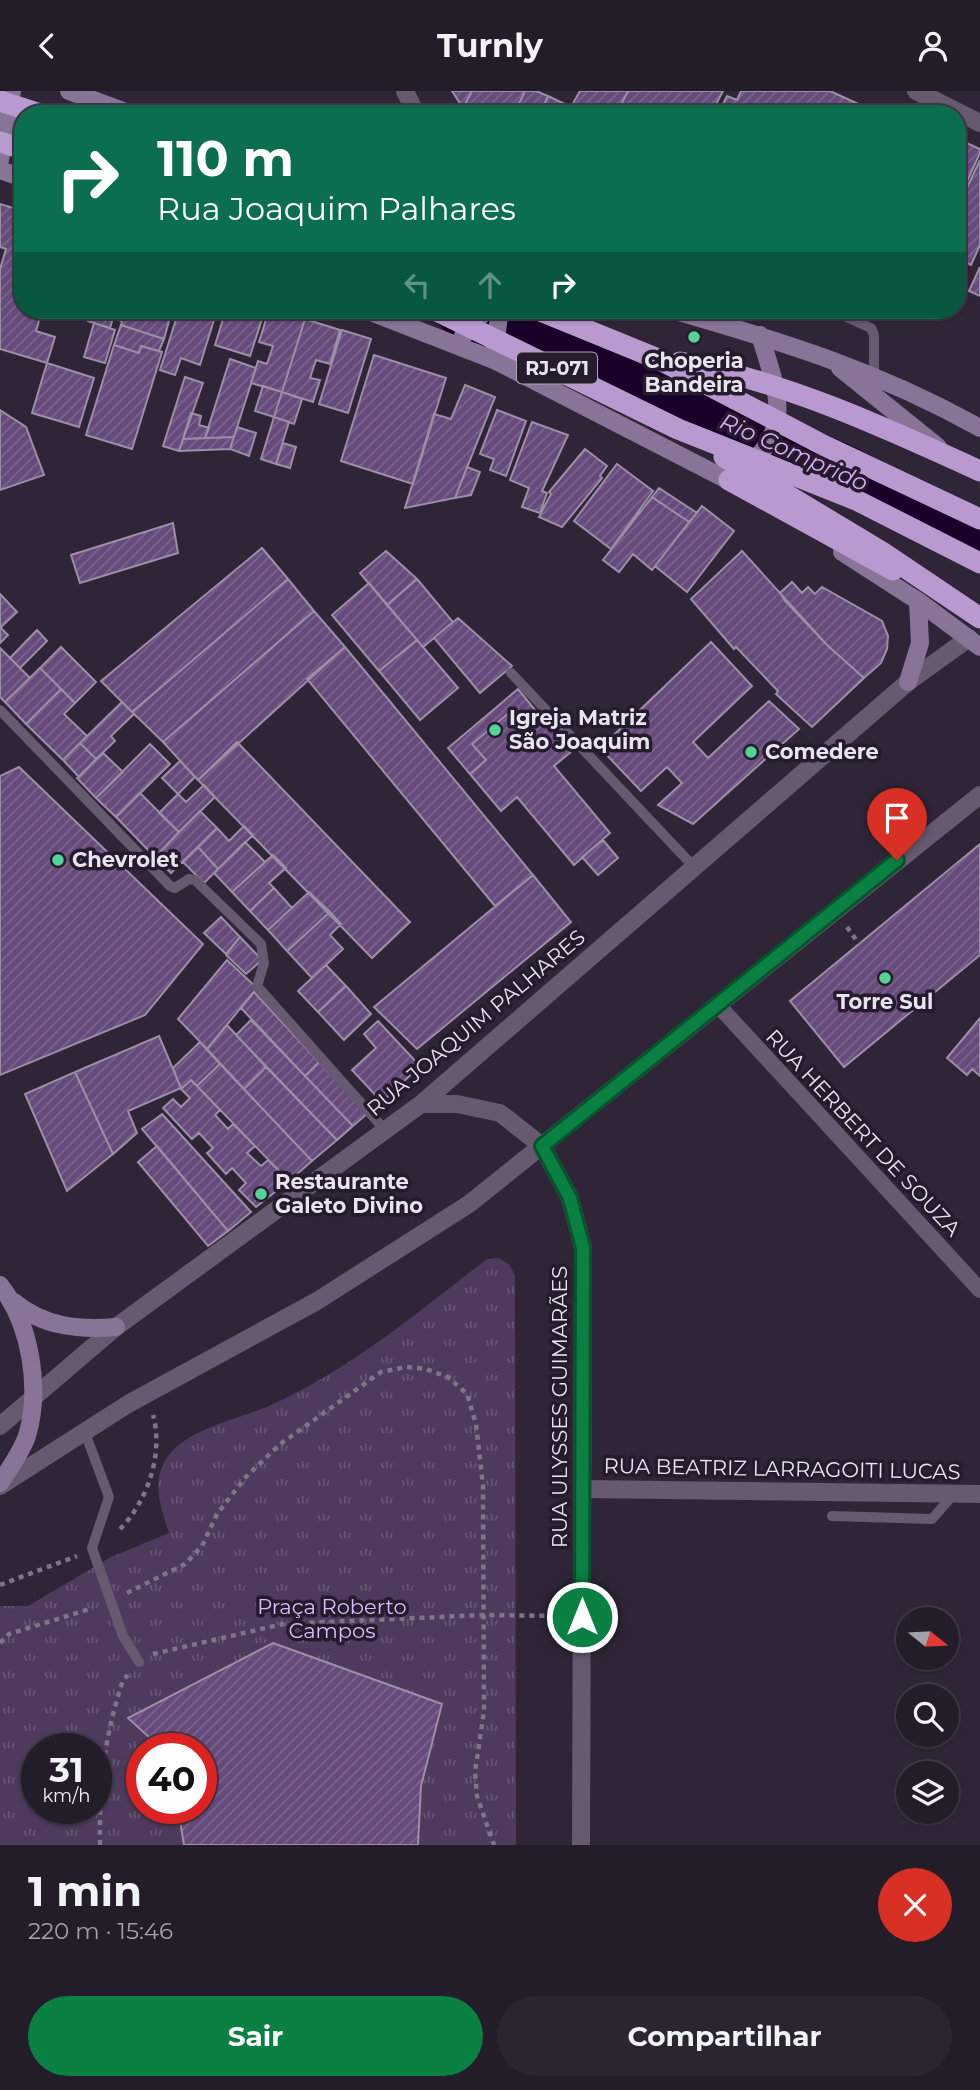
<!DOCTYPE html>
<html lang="pt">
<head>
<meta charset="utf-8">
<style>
	body { margin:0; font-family:Montserrat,sans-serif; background:#2b2531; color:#f1f3f6; height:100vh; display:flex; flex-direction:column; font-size:26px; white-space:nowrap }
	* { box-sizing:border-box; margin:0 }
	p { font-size:23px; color:#a3a1a8 }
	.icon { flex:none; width:38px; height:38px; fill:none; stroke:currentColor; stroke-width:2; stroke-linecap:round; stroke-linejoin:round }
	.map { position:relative; height:1754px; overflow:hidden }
	.panel { display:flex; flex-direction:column; background:#231c29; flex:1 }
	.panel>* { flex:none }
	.top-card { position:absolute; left:14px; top:14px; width:952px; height:214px; border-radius:28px; box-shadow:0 2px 5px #0004,0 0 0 2px #403a46; background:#0b6e4f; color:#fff; overflow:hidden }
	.needle { width:46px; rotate:108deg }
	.buttons { position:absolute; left:896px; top:1516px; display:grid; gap:14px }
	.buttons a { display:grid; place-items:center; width:63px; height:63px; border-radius:50%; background:#231c29; box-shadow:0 2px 5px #0004,0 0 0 2px #403a46; font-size:35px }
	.speed { position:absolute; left:21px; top:1642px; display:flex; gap:14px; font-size:35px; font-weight:700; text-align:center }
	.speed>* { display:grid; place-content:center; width:91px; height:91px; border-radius:50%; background:#231c29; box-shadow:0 2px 5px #0004,0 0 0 2px #403a46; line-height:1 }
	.speed small { font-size:18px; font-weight:400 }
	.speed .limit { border:10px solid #d22; background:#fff; color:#111 }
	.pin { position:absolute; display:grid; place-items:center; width:60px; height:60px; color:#fff; margin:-72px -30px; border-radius:50% 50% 50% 0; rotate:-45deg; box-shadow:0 0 7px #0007 }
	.pin .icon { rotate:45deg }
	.me { position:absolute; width:77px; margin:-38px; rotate:0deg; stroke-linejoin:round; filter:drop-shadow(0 0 5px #0008) }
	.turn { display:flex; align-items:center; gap:24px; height:147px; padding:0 28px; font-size:32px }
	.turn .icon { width:91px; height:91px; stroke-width:2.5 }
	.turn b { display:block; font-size:49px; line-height:60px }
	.lanes { display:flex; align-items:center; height:66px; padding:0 28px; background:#0003; justify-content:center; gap:35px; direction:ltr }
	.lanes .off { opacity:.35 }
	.round { display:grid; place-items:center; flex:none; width:74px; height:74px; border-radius:37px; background:#2b2531 }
	.overview { display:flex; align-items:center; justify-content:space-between; height:119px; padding:0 28px }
	h1 { font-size:42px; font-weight:700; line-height:52px }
	.button { display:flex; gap:14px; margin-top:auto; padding:14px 28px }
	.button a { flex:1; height:80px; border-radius:42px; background:#0b8043; color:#fff; font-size:28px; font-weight:700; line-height:80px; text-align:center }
	.button a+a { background:#2b2531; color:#f1f3f6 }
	header { display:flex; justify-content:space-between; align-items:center; height:91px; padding:0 28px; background:#231c29; font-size:32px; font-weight:700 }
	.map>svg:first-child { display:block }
</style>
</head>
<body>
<header><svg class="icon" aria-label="back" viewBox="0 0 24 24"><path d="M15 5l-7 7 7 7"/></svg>Turnly<svg class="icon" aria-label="person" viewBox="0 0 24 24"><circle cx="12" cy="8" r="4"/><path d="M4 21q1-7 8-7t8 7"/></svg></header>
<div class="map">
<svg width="980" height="1754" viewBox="0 0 980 1754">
	<defs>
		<pattern id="park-tufts" width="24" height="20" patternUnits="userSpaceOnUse" patternTransform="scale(1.75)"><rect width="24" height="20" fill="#4d3a5c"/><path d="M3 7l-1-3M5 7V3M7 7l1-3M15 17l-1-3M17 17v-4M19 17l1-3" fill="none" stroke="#675674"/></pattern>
		<pattern id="building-hatch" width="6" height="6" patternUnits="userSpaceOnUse" patternTransform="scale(1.75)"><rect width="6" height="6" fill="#664a7c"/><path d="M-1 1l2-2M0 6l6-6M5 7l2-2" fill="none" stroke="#7c648f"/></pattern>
	</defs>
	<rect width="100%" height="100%" fill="#2f2537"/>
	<path fill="url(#park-tufts)" fill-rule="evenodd" d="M498,1167L509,1173L515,1184L516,1754H0V1515H28L111,1466L169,1442C162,1419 151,1394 165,1370C184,1337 239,1329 271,1314C351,1278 418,1221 487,1168ZM37,1657H96V1717H37ZM142,1657H201V1717H142Z"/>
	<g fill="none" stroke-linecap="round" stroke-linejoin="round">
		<path stroke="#190029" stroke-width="51" d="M0,30L23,38
			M460,219L839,377L970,445"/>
	</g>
	<path fill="url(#building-hatch)" stroke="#9b8fa5" stroke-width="2" d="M452,0H472L463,17Z
		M472,0H525L514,23H475L463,17Z
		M525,0H536L548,5L540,23H514Z
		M580,0H628L616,23H567Z
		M628,0H723L711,23H616Z
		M741,0H830L876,21L718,23L727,5L737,9Z
		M548,5L571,16L567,23H540Z
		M958,48L980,58V62L957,112Z
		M980,69V154L971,174L957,167V118Z
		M0,113L23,120V219H64L61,226L42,220L36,240L55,246L47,272L0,258V178L6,158L0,156Z
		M980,176V205L969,200Z
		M86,219H125L121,230L113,227L110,237L88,230L91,220Z
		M125,219H172L164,248L121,234Z
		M179,219H217L200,274L181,267L175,284L160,279Z
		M226,219H265L250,265L215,254Z
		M269,219L305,228L282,301L251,292L258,270L267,273L273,255L259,251Z
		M305,228L340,239L330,273L316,269L310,287L320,289L313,311L282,301Z
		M94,232L115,239L105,272L84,266Z
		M121,234L164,248L159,260L141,255L139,262L114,254Z
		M342,239L371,248L348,322L319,313Z
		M114,254L139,262L141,255L162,261L132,358L86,344Z
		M374,264L446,287L413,393L341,370Z
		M230,268L256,277L234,346L205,347Z
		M47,272L94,287L79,336L32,322Z
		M185,286L203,292L179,360L163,355Z
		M465,294L495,306L455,407L405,417L434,323L451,328Z
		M263,295L282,301L274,326L255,320Z
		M282,301L302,308L294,333L274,326Z
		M0,319L26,336L44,384L0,399Z
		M497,319L526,330L506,385L490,379L494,368L480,363Z
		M191,322L201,325L199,334L209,337L205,347L183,348Z
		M274,326L289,331L276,373L261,368Z
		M532,331L568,344L542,400L547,402L540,422L522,416L529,397L510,389Z
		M237,336L256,342L249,365L230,358Z
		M234,346L230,358L179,360L183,348Z
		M283,352L296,356L290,377L276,373Z
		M585,358L607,375L600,385L602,387L562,436L539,426L551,403L549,401Z
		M617,373L653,400L611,458L574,430Z
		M467,376L480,381L471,404L455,407Z
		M659,397L697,422L689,431L652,406Z
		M652,406L689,431L652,479L633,463L619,481L603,469Z
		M702,415L734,440L687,501L655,475Z
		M173,432L178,462L80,492L71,464Z
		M262,457L288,488L132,621L101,590Z
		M386,460L417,488L387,514L360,482Z
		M742,460L827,554L864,587L812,636L776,603L778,600L736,556L734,558L691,508Z
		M288,488L314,520L163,651L132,621Z
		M417,488L453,531L423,556L387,514Z
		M792,491L802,502L808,496L815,503L822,496L882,530L888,545L887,558L881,572L864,587L827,554L785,510L780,502Z
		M369,492L417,549L379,580L332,524Z
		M0,503L17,521L0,537Z
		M314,520L345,556L198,689L163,651Z
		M458,527L512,575L480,602L434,547Z
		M0,536L8,544L0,552Z
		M37,539L47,550L20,577L10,567Z
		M417,549L458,597L420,629L379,580Z
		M711,551L752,595L693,651L708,667L769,610L799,638L693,733L658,714L682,692L667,676L641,700L600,657Z
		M61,556L96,591L75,612L40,577Z
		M345,556L533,784L495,815L307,588Z
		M0,557L30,587L5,611L0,606Z
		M40,577L61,598L26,633L5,611Z
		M61,598L75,612L64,623L87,645L63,669L26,633Z
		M518,598L540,625L523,638L509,622L472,653L486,669L470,683L448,657Z
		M122,611L134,623L111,645L115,650L96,668L80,652Z
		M509,622L523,638L540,625L571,661L554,675L610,742L574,774L517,706L501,720L470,683L486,669L472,653Z
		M237,651L410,831L372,867L198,689Z
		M80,652L96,668L79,686L63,669Z
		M150,653L170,673L116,726L96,707Z
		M103,662L123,681L96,707L77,687Z
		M180,670L195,686L178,703L162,687Z
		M19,676L203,853L145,924L0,984V685Z
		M204,694L215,706L179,741L159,722L178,703L186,711Z
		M140,702L179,741L155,766L116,726Z
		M200,720L217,737L171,782L155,766Z
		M244,735L253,744L218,778L198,756L217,737L229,750Z
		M603,749L618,767L598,784L582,766Z
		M245,751L265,771L232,801L214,782Z
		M980,753V864L844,976L790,910Z
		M198,756L218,778L204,792L183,771Z
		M273,764L286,777L269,792L274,797L250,820L232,801Z
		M533,784L571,831L417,958L374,916Z
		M274,797L292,817L268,839L250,820Z
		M309,801L330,821L287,860L268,839Z
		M330,821L341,833L330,844L343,858L312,887L287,860Z
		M221,826L240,846L226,863L204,842Z
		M240,846L262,869L246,883L226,864Z
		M227,869L257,897L207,958L178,928Z
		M326,874L346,895L318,921L298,900Z
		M346,895L371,923L344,949L318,921Z
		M254,901L319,971L305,985L241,917Z
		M980,927V985L972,978L967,984L947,967Z
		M251,929L353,1035L337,1049L236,944Z
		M378,930L420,975L382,1011L352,979L376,957L364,943Z
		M227,934L266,976L244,998L207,958Z
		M159,945L181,997L128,1020L137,1042L113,1063L75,981Z
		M200,951L220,973L197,995L191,989L181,998L173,977Z
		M319,971L367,1023L353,1035L305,985Z
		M220,973L312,1070L289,1090L197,995Z
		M266,976L337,1049L312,1070L244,998Z
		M75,981L113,1063L67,1100L25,1003Z
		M191,989L220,1019L215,1024L228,1038L233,1033L255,1055L247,1062L261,1075L268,1069L289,1090L256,1116L239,1099L246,1092L232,1077L226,1083L207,1062L213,1057L199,1042L192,1048L163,1017L173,1008L181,1016L190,1007L181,998Z
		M162,1023L251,1121L228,1140L142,1038Z
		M157,1055L228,1140L208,1155L138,1071Z
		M273,1552L442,1613L421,1695L418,1754H184L178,1717H201V1657H161L128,1627Z"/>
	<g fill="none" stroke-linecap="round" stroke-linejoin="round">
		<path stroke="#7e7585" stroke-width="4.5" stroke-dasharray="5 5" stroke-linecap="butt" d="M847,836L859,853
			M120,1438C147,1411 164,1363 153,1324
			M0,1494L77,1465
			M127,1502L185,1473L202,1455L217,1423L245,1387L279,1354L381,1281L406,1276L426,1278L448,1286L467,1303L476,1333L483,1395L484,1620L475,1681L477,1705L494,1754
			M0,1552L9,1543L93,1517
			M153,1563L283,1533L483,1524L561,1525
			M100,1754C99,1694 104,1647 123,1589L128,1584"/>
		<path stroke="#665970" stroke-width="10" d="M831,219L871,237L874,244V285
			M511,582L694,776
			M0,619L170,795L175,797L189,788L195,789L261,853L264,872L257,895L385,1039
			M84,1339L109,1406L92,1457L123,1545L139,1571
			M832,1425L932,1428L954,1403"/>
		<path stroke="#665970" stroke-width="16" d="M717,913L980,1199"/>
		<path stroke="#665970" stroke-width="18" d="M405,0L416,23
			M916,0L980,32
			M583,1398L980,1403"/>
		<path stroke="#665970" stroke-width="18" d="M421,1013H457L500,1022L542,1055L570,1107L583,1157L581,1754
			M0,1335L116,1236L421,1013L908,591L969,547
			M0,1395L128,1313L317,1210L469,1113L980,704"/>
		<path stroke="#877497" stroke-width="18" d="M69,0L131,23
			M0,69L12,0
			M0,79L23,87
			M366,219L494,269L739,395
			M672,219C784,251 878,280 980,337
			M463,245L486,219
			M494,260L500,219
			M840,277L938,356
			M746,376C796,337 775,295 760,244
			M842,461L918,510L980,556
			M908,591L920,552L918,510
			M0,1194C31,1233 41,1298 27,1345C21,1362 10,1377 0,1392
			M14,1211C44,1236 79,1239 116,1236"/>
		<path stroke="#b89ad1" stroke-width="21" d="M538,219L658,268
			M729,389L893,479"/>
		<path stroke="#b89ad1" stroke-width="21" d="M0,10L40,23
			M0,51L23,58
			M435,219L678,338L856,409L980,472
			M658,268L823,354L980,428
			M680,271C784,290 884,336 980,380
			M724,366L882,461L980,527"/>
	</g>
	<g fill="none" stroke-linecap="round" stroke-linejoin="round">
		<g stroke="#07532c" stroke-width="18">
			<path id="route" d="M582,1526L583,1157L570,1107L542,1055L897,769"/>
		</g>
		<use href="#route" stroke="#0b8043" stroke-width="12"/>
	</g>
	<g fill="#54d396" stroke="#251b2c" stroke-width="2.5">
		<circle cx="694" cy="246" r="7"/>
		<circle cx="495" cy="639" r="7"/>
		<circle cx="751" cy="661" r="7"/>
		<circle cx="58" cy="769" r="7"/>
		<circle cx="885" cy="887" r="7"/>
		<circle cx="261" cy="1103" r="7"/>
	</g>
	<g text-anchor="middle" stroke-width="7" stroke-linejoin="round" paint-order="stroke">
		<rect fill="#251b2c" stroke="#aea7b4" stroke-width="2" x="517" y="261.5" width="80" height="31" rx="5"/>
		<g font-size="19" font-weight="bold" fill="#e9e3ef">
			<text x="557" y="284">RJ-071</text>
		</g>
		<g font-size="21" font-weight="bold" fill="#e9e3ef" stroke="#251b2c" text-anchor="start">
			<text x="694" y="277" text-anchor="middle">Choperia<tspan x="694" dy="24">Bandeira</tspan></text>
			<text x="509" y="634">Igreja Matriz<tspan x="509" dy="24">São Joaquim</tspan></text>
			<text x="765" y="668">Comedere</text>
			<text x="72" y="776">Chevrolet</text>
			<text x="885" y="918" text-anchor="middle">Torre Sul</text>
			<text x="275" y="1098">Restaurante<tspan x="275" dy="24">Galeto Divino</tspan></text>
		</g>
		<g font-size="21" fill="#e9e3ef" stroke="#251b2c">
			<text transform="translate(476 932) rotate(-40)" y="7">RUA JOAQUIM PALHARES</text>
			<text transform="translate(863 1042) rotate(47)" y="7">RUA HERBERT DE SOUZA</text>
			<text transform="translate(560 1316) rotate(-90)" y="7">RUA ULYSSES GUIMARÃES</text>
			<text transform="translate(782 1378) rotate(1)" y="7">RUA BEATRIZ LARRAGOITI LUCAS</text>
		</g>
		<g font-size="21" fill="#dcbbf9" stroke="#251b2c">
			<text x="332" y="1523">Praça Roberto<tspan x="332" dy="24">Campos</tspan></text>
		</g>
		<g font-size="23" font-style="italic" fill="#d6acf9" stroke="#251b2c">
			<text transform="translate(794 361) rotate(24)" y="8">Rio Comprido</text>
		</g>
	</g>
</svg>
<div class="buttons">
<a><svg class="needle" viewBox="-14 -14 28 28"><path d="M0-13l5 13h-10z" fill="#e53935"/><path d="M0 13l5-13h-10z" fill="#a3a1a8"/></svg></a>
<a><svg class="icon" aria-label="search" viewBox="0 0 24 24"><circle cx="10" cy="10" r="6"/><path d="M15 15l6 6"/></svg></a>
<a><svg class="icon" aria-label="layers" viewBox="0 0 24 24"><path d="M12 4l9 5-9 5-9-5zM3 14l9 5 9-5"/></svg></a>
</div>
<div class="speed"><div>31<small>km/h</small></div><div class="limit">40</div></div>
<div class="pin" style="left:897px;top:769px;background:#d93025"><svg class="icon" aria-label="arrive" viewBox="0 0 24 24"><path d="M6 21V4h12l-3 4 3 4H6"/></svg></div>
<svg class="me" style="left:582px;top:1526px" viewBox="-20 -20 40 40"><circle r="17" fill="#0b8043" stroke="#fff" stroke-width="3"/><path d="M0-11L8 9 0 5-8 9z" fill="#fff"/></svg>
<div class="top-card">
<div class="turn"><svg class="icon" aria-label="right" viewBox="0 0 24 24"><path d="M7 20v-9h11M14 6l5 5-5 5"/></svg><div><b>110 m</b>Rua Joaquim Palhares</div></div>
<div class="lanes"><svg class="icon off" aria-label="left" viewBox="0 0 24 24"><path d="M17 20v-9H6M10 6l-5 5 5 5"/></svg><svg class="icon off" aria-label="ahead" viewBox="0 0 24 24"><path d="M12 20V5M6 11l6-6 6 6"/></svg><svg class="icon" aria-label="right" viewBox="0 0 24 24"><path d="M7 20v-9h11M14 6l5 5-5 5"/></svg></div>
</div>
</div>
<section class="panel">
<div class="overview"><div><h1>1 min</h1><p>220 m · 15:46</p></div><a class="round" style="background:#d93025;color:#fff"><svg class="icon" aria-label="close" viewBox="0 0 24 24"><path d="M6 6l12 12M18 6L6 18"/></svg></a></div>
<div class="button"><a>Sair</a><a>Compartilhar</a></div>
</section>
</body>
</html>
